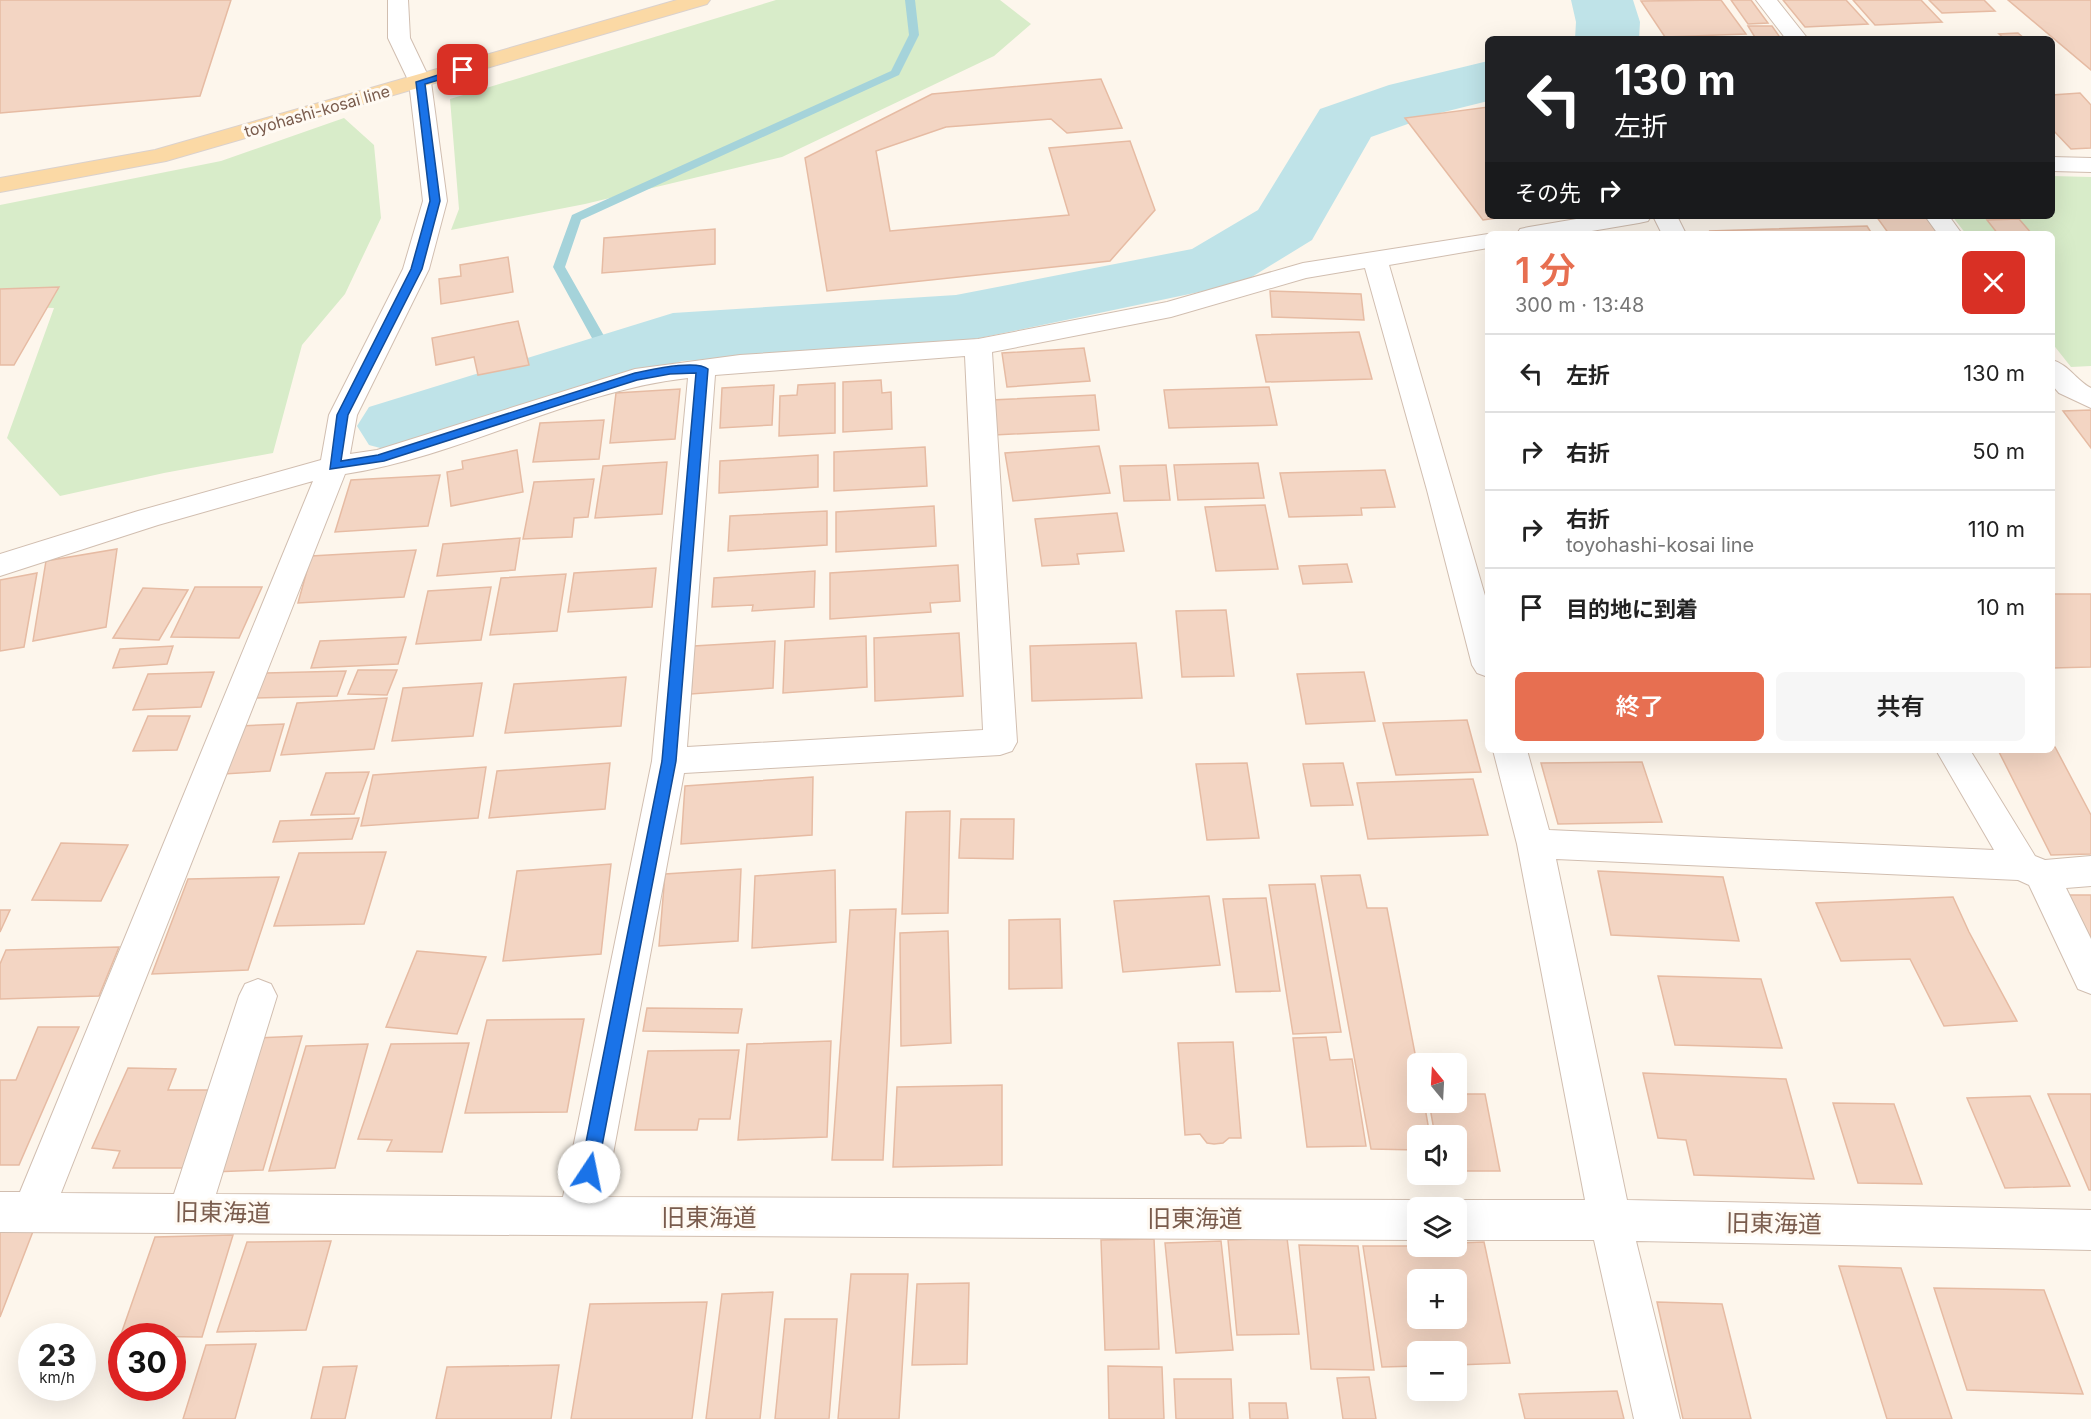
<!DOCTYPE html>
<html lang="ja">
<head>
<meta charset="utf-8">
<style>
	body { margin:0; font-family:Inter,"Noto Sans JP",sans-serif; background:#f6f6f6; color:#222; height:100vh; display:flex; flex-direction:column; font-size:22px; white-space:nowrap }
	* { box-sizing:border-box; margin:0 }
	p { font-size:20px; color:#767676 }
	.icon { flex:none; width:33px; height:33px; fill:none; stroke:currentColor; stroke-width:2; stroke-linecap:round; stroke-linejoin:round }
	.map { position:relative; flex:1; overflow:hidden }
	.panel { position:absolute; left:1485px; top:231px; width:570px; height:522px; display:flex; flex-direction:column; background:#fff; border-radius:9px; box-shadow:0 6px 24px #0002 }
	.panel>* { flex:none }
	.hud { position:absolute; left:1485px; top:36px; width:570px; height:183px; border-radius:9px; box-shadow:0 6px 24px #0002; background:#202124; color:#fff; overflow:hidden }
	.needle { width:39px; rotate:342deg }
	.controls { position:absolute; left:1407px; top:1053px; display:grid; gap:12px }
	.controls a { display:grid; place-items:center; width:60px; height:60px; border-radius:9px; background:#fff; box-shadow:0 6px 24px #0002; font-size:30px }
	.speed { position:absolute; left:18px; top:1323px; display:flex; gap:12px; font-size:30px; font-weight:700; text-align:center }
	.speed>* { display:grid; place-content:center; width:78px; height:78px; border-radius:50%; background:#fff; box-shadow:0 6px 24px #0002; line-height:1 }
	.speed small { font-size:15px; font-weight:400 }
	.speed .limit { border:9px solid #d22; background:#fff; color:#111 }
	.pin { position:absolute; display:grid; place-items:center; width:51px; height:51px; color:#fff; margin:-26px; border-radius:12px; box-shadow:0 3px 9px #0006 }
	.me { position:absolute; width:66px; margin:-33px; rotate:11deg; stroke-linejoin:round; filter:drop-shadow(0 0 4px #0008) }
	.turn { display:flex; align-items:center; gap:21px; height:126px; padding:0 30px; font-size:27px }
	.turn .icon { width:78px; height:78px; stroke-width:2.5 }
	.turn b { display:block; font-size:42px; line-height:51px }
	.then { display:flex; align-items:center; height:57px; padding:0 30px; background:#0003; gap:12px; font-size:22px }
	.round { display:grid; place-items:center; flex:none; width:63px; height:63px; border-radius:9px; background:#f6f6f6 }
	.headline { display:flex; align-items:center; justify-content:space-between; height:102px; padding:0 30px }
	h1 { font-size:36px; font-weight:600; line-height:45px; color:#e76f51 }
	.primary-button { display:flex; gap:12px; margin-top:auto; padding:12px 30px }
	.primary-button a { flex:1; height:69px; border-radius:9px; background:#e76f51; color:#fff; font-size:24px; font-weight:600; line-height:69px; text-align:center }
	.primary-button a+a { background:#f6f6f6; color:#222 }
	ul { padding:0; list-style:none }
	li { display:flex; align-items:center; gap:18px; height:78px; padding:0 30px; border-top:2px solid #e0e0e0 }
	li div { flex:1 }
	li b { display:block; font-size:22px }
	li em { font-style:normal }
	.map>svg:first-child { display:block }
</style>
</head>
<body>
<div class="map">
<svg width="2091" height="1419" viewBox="0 0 2091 1419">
	<rect width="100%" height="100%" fill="#fdf6ec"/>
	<path fill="#d8ecc9" d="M776,0H1000L1031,24L994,56L782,157L585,204L451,230L459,209L450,99Z
		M344,118L374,145L381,218L345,294L302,345L273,453L164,473L60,496L7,438L54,308L0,306V205L221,161Z
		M2052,176L2091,177V366L2071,367L2052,343V234H1966L1952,216H2052Z"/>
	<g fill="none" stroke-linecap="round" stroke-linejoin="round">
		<path fill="#a5d3da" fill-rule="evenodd" d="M905,0H915L919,35L899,75L581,220L565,267L616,357L609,361L604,360L553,267L572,215L891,71L909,35Z"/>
		<path fill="#bfe3e8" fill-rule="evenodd" d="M1571,0H1633L1640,22L1639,39H1575L1576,22Z
			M1488,61V101L1436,114L1371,137L1312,240L1242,283L956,343L682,361L399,453L369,445L357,426L369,407L673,313L956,295L1192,249L1258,210L1320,109L1389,85Z"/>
	</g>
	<path fill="#f3d5c3" stroke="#e6bba3" stroke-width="1.5" fill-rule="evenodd" d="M0,0H231L200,96L0,113Z
		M1721,0L1746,34L1665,37L1641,1Z
		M1731,0H1751L1768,23L1748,24Z
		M1783,0H1846L1868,24L1805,27Z
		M1853,0H1921L1942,22L1875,25Z
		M1929,0H1984L1995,11L1942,13Z
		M2008,0H2091V70Z
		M1748,26H1772L1781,39H1756Z
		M2018,33L2025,39H2005L1999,34Z
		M1101,79L1122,128L1067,133L1051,119L946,127L876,151L890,231L1069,215L1049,148L1130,141L1155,210L1110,261L827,291L805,158L932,94Z
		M2080,93L2091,105V148L2071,149L2052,129V95Z
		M1488,107V216H1511L1483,220L1405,118Z
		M1876,216H1925L1939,234H1889Z
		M2019,219L2032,234H1998L1987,220Z
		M1867,226L1872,234H1712L1710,231Z
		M715,229V264L602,273L604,238Z
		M508,257L513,292L441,304L439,279L461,276L460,265Z
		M59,287L14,365H0V289Z
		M1270,291L1361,294L1364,320L1272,317Z
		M518,321L529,365L478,375L474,357L436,365L432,338Z
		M1359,332L1372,379L1266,382L1256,335Z
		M1084,348L1090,381L1007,387L1002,353Z
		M881,380L882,393L891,392L892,429L843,432V382Z
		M835,383V433L779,436L780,396L797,395L798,385Z
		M774,385L772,425L720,428L722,388Z
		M1269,387L1277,425L1169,428L1164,390Z
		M680,389L675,439L610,443L616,393Z
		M1095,395L1099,430L994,435L991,400Z
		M2091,410V448L2063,411Z
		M604,420L599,459L533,462L540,423Z
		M1099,446L1110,493L1013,501L1005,453Z
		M925,447L927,486L834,491V452Z
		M517,450L523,492L451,506L447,472L463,469L462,461Z
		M818,455V487L719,493L720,461Z
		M667,462L662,514L595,518L603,466Z
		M1258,463L1264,498L1178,500L1174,465Z
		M1166,465L1170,500L1124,501L1120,466Z
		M1385,470L1395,507L1361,508L1362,515L1289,517L1280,473Z
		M440,475L428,526L335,532L351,480Z
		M594,479L588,517L574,518L572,537L523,539L534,482Z
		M1265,505L1278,569L1216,571L1205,507Z
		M934,506L936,546L836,552V512Z
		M827,511V545L728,551L730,516Z
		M1117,513L1124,551L1077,554L1079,564L1042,566L1035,519Z
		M520,538L515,570L437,576L443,544Z
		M117,549L106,627L33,641L46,561Z
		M416,550L404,597L298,603L311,556Z
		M1347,564L1352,582L1303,584L1299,566Z
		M958,565L960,601L930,603L931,612L830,619V573Z
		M656,568L652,607L568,612L574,573Z
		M815,571L814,607L752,611L753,605L712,607L714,578Z
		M37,573L24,647L0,651V580Z
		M566,574L557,631L490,635L501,578Z
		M195,587H262L239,638L171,637Z
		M491,587L481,640L416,644L428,591Z
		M143,588L188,590L159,640L113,638Z
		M2052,594H2091V667L2052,668Z
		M1226,610L1234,676L1182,677L1176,611Z
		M959,633L963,696L875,701L874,638Z
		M866,636L867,687L783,693L785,641Z
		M406,637L398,664L311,668L320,641Z
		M775,641L773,688L691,694L694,646Z
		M1136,643L1142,698L1032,701L1030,646Z
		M173,646L167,664L113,668L120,649Z
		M358,670H397L387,695L348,694Z
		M346,671L337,696L256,698L266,673Z
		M214,672L201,707L133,710L148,674Z
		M1364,672L1375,721L1306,724L1297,674Z
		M626,677L621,726L505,733L514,684Z
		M482,683L473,736L392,741L403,688Z
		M387,698L374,749L281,755L297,703Z
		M148,716H190L177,750L133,751Z
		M1467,720L1481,772L1396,775L1383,723Z
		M284,724L270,771L224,774L239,726Z
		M2052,747H2055L2091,815V854L2051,855L1998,750H2052Z
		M1642,762L1662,822L1558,824L1541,763Z
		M610,763L605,809L489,818L497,771Z
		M1247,763L1259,838L1207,840L1196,764Z
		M1343,763L1353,805L1311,806L1303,764Z
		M486,767L478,818L361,826L373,775Z
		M369,772L354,814L311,815L326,773Z
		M813,777L812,835L681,844L685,786Z
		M1473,779L1488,835L1368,839L1357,783Z
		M950,811L948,913L902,914L906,812Z
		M359,818L352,839L273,842L280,821Z
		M961,819H1014L1013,859L959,858Z
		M61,843L128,845L101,901L32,900Z
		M386,852L364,924L274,926L299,853Z
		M611,864L601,954L503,961L517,871Z
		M741,869L738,941L659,946L665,874Z
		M835,870L836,942L752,948L755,876Z
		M1598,871L1723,877L1739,941L1611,935Z
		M1360,875L1367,908H1387L1418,1069V1102H1424L1430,1136H1418V1150L1371,1149L1321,876Z
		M279,877L248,970L152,974L188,879Z
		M1315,884L1341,1032L1293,1034L1269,885Z
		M2069,895H2091V939Z
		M1209,896L1220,965L1123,972L1114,901Z
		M1953,897L1969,932L2017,1021L1944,1026L1910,959L1841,961L1816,903Z
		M1266,898L1280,991L1236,992L1223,899Z
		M896,909L883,1160H832L850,910Z
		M0,910H10L0,932Z
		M1060,919L1062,988L1009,989V920Z
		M948,931L951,1043L901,1046L900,933Z
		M119,947L99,996L0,999V964L6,950Z
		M417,951L486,957L457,1034L386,1027Z
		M1658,976L1761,979L1782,1048L1675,1045Z
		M647,1008L742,1009L738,1033L643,1031Z
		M584,1019L567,1112L465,1113L487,1020Z
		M38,1027H79L19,1165H0V1080H16Z
		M302,1036L263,1170L213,1172L256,1038Z
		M1326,1037L1330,1060L1352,1059L1366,1146L1307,1147L1293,1038Z
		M831,1041L827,1137L738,1140L747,1044Z
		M1233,1042L1241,1138H1229L1223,1143L1214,1144L1207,1143L1200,1134L1185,1135L1178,1043Z
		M469,1043L442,1152L387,1151L392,1140L358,1139L391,1044Z
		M368,1044L335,1168L269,1171L306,1046Z
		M739,1050L730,1119H699L697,1130H635L648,1051Z
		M128,1068L176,1069L168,1090H215L187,1168H113L120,1151L92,1148Z
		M1643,1073L1786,1079L1814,1179L1694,1175L1686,1140L1658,1138Z
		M1002,1085V1165L893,1167L897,1087Z
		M1456,1094H1485L1500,1171H1456V1136H1435L1429,1102H1456Z
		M2048,1094H2091V1190H2089Z
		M2030,1096L2070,1186L2005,1188L1967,1098Z
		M1833,1103L1894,1104L1922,1184L1858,1183Z
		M37,1221L0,1317V1223Z
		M233,1235L202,1337L122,1336L119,1340L155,1237Z
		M1287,1238L1299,1334L1237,1335L1228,1240Z
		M1154,1239L1159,1349L1105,1350L1101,1240Z
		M331,1241L306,1330L217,1332L247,1242Z
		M1221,1241L1233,1350L1176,1353L1165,1243Z
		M1484,1242L1510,1363L1456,1365V1352H1418V1366L1382,1367L1363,1246H1456V1243ZM1418,1280H1456V1318H1418Z
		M1299,1245L1358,1246L1374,1370L1311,1369Z
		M1839,1266L1901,1268L1952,1419H1887Z
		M851,1274H908L899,1419H838Z
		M969,1283L967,1364L912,1365L917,1284Z
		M1934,1288L2044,1290L2083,1394L1967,1390Z
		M773,1292L760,1419H706L722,1294Z
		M707,1302L692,1419H571L590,1304Z
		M1657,1302L1722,1304L1751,1419H1683Z
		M785,1319H837L829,1419H775Z
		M256,1344L235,1419H183L206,1345Z
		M559,1365L551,1419H436L447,1367Z
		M357,1366L345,1419H311L323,1367Z
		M1108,1366L1162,1367L1164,1419H1109Z
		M1369,1377L1376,1419H1343L1337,1378Z
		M1174,1379H1231L1233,1419H1176Z
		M1617,1391L1624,1419H1525L1519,1394Z
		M1249,1403H1286L1288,1419H1250Z"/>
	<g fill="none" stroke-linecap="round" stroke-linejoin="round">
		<g stroke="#d1beb0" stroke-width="2">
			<path id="minor" d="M388,0H408L410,38L431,82L447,201L429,269L357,415L350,454L377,450L635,369L740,355L978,339L1167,302L1303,263L1488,234H1490L1488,248L1389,265L1488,606V677L1477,673L1472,665L1427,490L1365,268L1306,278L1171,317L992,352L1017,742L1012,751L1000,755L684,773L605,1197L1418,1200L1434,1208H1418V1240L0,1232V1192H20L313,481L158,525L0,576V554L138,511L321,460L329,415L403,269L423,201L409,82L388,38ZM965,356L983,730L687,747L715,375ZM688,378L652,761L563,1197L216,1194L277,996L271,984L258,979L245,984L239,996L174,1194L61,1193L345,474C463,456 570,391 688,378Z
				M1756,0H1777L1808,39H1786Z
				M2052,157L2091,158V172L2052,171Z
				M1594,216H1651L1648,221L1639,223L1574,234H1517L1520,229L1529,227Z
				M1653,216H1677L1686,234H1662Z
				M1925,216H1949L1962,234H1938Z
				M2052,360C2068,364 2076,380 2091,388V408L2059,393L2052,385Z
				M1493,750H1527L1549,830L1994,850L1936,750H1970L2035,856L2045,860L2091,856V886L2066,888L2091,939V994L2078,989L2029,885L2018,880L1556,859L1627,1200L2091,1210V1250L1636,1241L1680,1419H1634L1594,1240H1456V1208H1440L1456,1200H1585L1517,844Z"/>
		</g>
		<g stroke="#dad1cd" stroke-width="2">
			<path id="major" d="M677,0H710L707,4L166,161L0,192V178L155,150Z"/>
		</g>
		<use href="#minor" fill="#fff" fill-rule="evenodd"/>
		<use href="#major" fill="#fbd9a5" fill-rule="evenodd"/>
	</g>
	<path fill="#1a73e8" stroke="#114b97" stroke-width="1.5" d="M463,67L466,68V72L425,84L440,201L422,269L348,415L341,461L378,455L635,373C651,370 696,359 708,369L676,761L597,1172L595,1177L589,1180L583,1177L580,1172L662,761L696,373L670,374L637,380L384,461L330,469L337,415L411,269L430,201L416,82Z"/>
	<g text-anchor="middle" stroke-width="6" stroke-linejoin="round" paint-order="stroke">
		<g font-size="16" fill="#7a5c4d" stroke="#fffaf3">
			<text transform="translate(317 111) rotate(-16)" y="6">toyohashi-kosai line</text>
		</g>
		<g font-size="24" fill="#7a5c4d" stroke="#fffaf3">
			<text transform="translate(223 1213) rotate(1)" y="8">旧東海道</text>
			<text x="709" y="1226">旧東海道</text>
			<text x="1195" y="1227">旧東海道</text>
			<text transform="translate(1774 1224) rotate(1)" y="8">旧東海道</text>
		</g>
	</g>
</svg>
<div class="controls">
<a><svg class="needle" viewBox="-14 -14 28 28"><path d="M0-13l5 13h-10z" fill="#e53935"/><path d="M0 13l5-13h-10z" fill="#767676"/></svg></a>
<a><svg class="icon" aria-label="sound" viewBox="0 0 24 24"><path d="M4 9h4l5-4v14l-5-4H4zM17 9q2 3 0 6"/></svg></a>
<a><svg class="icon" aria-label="layers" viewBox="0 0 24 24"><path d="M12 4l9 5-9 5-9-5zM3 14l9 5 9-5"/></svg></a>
<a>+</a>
<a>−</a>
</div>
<div class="speed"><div>23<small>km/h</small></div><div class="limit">30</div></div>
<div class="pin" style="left:463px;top:70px;background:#d93025"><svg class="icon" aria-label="arrive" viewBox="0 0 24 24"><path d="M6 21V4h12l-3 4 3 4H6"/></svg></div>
<svg class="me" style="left:589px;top:1172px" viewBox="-20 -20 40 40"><circle r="19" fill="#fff"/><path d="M0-13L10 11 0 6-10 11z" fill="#1a73e8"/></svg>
<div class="hud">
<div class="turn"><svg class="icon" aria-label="left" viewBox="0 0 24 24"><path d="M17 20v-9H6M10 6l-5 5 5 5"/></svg><div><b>130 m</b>左折</div></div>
<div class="then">その先<svg class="icon" aria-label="right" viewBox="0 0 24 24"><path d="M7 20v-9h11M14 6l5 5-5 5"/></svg></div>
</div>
<section class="panel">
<div class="headline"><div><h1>1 分</h1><p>300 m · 13:48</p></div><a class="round" style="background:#d93025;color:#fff"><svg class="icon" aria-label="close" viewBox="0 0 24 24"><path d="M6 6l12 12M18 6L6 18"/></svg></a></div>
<ul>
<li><svg class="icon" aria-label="left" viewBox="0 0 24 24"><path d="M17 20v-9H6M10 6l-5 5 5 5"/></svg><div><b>左折</b></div><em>130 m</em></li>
<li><svg class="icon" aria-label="right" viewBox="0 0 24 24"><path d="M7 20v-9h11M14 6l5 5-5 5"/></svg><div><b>右折</b></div><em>50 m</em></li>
<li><svg class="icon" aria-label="right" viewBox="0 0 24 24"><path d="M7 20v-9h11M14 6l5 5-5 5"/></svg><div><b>右折</b><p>toyohashi-kosai line</p></div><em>110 m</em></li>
<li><svg class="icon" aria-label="arrive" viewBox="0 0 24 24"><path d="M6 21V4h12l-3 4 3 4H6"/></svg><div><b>目的地に到着</b></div><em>10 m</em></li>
</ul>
<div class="primary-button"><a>終了</a><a>共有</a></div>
</section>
</div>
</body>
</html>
